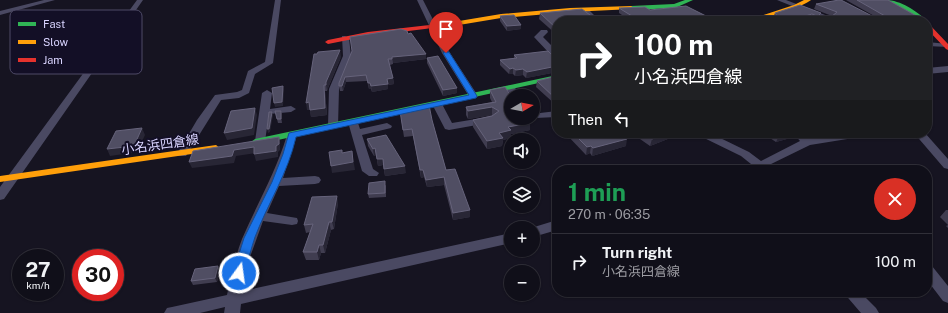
<!DOCTYPE html>
<html lang="en">
<head>
<meta charset="utf-8">
<style>
	body { margin:0; font-family:"Public Sans","Noto Sans JP",sans-serif; background:#1e1d26; color:#f1f3f6; height:100vh; display:flex; flex-direction:column; font-size:15px; white-space:nowrap }
	* { box-sizing:border-box; margin:0 }
	p { font-size:13px; color:#9c9ca2 }
	.icon { flex:none; width:22px; height:22px; fill:none; stroke:currentColor; stroke-width:2; stroke-linecap:round; stroke-linejoin:round }
	.map { position:relative; flex:1; overflow:hidden }
	.details { position:absolute; left:552px; top:165px; width:380px; height:132px; display:flex; flex-direction:column; background:#100f19; border-radius:16px; box-shadow:0 1px 3px #0004,0 0 0 1px #302f38 }
	.details>* { flex:none }
	.top-card { position:absolute; left:552px; top:16px; width:380px; height:122px; border-radius:16px; box-shadow:0 1px 3px #0004,0 0 0 1px #302f38; background:#202124; color:#fff; overflow:hidden }
	.needle { width:26px; rotate:80deg }
	.controls { position:absolute; left:504px; top:89px; display:grid; gap:8px }
	.controls a { display:grid; place-items:center; width:36px; height:36px; border-radius:50%; background:#100f19; box-shadow:0 1px 3px #0004,0 0 0 1px #302f38; font-size:20px }
	.speed { position:absolute; left:12px; top:249px; display:flex; gap:8px; font-size:20px; font-weight:700; text-align:center }
	.speed>* { display:grid; place-content:center; width:52px; height:52px; border-radius:50%; background:#100f19; box-shadow:0 1px 3px #0004,0 0 0 1px #302f38; line-height:1 }
	.speed small { font-size:10px; font-weight:400 }
	.speed .limit { border:6px solid #d22; background:#fff; color:#111 }
	.pin { position:absolute; display:grid; place-items:center; width:34px; height:34px; color:#fff; margin:-41px -17px; border-radius:50% 50% 50% 0; rotate:-45deg; box-shadow:0 0 4px #0007 }
	.pin .icon { rotate:45deg }
	.me { position:absolute; width:44px; margin:-22px; rotate:14deg; stroke-linejoin:round; filter:drop-shadow(0 0 3px #0008) }
	.turn { display:flex; align-items:center; gap:14px; height:84px; padding:0 16px; font-size:18px }
	.turn .icon { width:52px; height:52px; stroke-width:2.5 }
	.turn b { display:block; font-size:28px; line-height:34px }
	.then { display:flex; align-items:center; height:38px; padding:0 16px; background:#0003; gap:8px; font-size:15px }
	.round { display:grid; place-items:center; flex:none; width:42px; height:42px; border-radius:21px; background:#1e1d26 }
	.head { display:flex; align-items:center; justify-content:space-between; height:68px; padding:0 16px }
	h1 { font-size:24px; font-weight:700; line-height:30px; color:#1e9e55 }
	ul { padding:0; list-style:none }
	li { display:flex; align-items:center; gap:12px; height:56px; padding:0 16px; border-top:1px solid #302f38 }
	li div { flex:1 }
	li b { display:block; font-size:15px }
	li em { font-style:normal }
	.map>svg:first-child { display:block }
</style>
</head>
<body>
<div class="map">
<svg width="948" height="313" viewBox="0 0 948 313">
	<rect width="100%" height="100%" fill="#161421"/>
	<g fill="none" stroke-linecap="round" stroke-linejoin="round">
		<path fill="#4a4962" fill-rule="evenodd" d="M44,0H55L0,15V11Z
			M137,0H143L4,199L0,200V187Z
			M275,0H281L273,63L255,74L249,93L239,98L221,100L186,156H178L177,154L197,120L215,95L237,92L242,90L248,71L265,62Z
			M417,0H423L450,53L478,96L476,98H470L442,53Z
			M777,0H786L833,18L828,21H817L822,18Z
			M586,8L588,9L600,21H592L583,10Z
			M758,15H764L775,21H765L758,19Z
			M541,30H547L548,32L543,37L557,51V61H554L550,54L534,37Z
			M342,36H345L349,38L351,56L339,89L338,126L333,129L328,126L329,89L343,56Z
			M927,42L948,44V47L927,46Z
			M948,66V72L927,74V68Z
			M510,85L513,86L523,96H513L505,88Z
			M267,90L272,93L270,109L291,106L296,109L291,112L269,114L265,141L260,144L255,141L262,93Z
			M437,101L442,104L452,123L488,117L493,120L488,123L449,130L445,129L432,104Z
			M533,108L540,113L557,111V117L535,118L533,117Z
			M353,119L357,120L360,129L387,123L392,126L391,128L362,135L373,169L379,173L377,176H369L362,171L348,122Z
			M292,132L297,135L283,178L315,176L319,177L321,180L319,183L315,184L279,186L267,213L297,218L298,221L297,224L292,225L263,221L250,257L243,291L511,233V243L241,304L240,313H224L225,307L200,313H164L167,308L172,307L227,295C231,276 235,257 242,239C257,204 276,172 287,135Z
			M697,133H710L749,152L761,161L800,141L793,133H804L809,138L845,133H871L866,136L810,145L767,166L769,168L767,170H739L741,167L751,164L741,156L698,135Z
			M914,133H925L948,159V169L944,168Z
			M557,220V230L533,237V228H531Z
			M927,265L932,266L948,286V303L943,301L927,280Z
			M843,292H860L876,308L879,313H861Z"/>
		<path fill="#30b455" fill-rule="evenodd" d="M685,0H693L675,8L631,10L628,8L631,6L674,4Z
			M886,0C900,0 917,11 927,21H920L910,13Z
			M557,75V79L255,145L251,142L255,139Z"/>
		<path fill="#ff9f0a" fill-rule="evenodd" d="M804,0H811C799,9 760,21 745,21L794,5Z
			M631,6L634,8L633,9L570,12L501,18L447,27L444,25L447,23L501,14L570,8Z
			M216,145L220,148L219,150L0,182V176Z"/>
		<path fill="#e5322d" fill-rule="evenodd" d="M447,23L450,25L449,26L368,36L328,44L325,42L328,40L368,32Z
			M927,23L929,24L948,44V50L946,49L927,29Z"/>
	</g>
	<path fill="#403d50" d="M846,0H888L920,18L918,21H818L819,17H831L832,16L814,9L816,4L874,17H876Z
		M619,8L650,10L708,17L729,21H631L619,13Z
		M540,13L557,21V35L539,19Z
		M775,13H821L817,21H814L810,20L805,21H776L773,18Z
		M500,16L521,29L507,31L500,21Z
		M408,34L426,54V59L393,63V64L390,65L393,78L394,84L388,85V89L372,92L371,89H369L367,81L346,82L343,91H340L339,86L352,51Z
		M514,55L557,60V72L526,78L523,75L515,76L513,74H509L500,65V60L514,58Z
		M341,57L328,88L327,91H325L327,115L311,117L310,109L307,110Z
		M427,58L457,93L443,96L427,63Z
		M557,76V106L536,87L537,81Z
		M490,90L530,130L511,134V138L503,140L502,146L487,149L473,127V120L493,115H492L468,119L466,115V107L492,102L490,98Z
		M281,111L282,114V123H278L277,119Z
		M401,118L432,120L446,170L470,217L453,220L444,185L427,187L424,177L421,178L413,136L404,137Z
		M565,133H622L626,146L592,156L590,153L586,155Z
		M641,133H683L650,146L640,139Z
		M762,133H796L794,137L776,142Z
		M367,139L406,173L385,176L383,165L378,166L376,155L374,156L368,146Z
		M386,185V197L369,198L368,194Z
		M338,203L334,229L331,230L325,253H321L319,260H306L303,252L310,232L306,233L304,225Z
		M946,210H948V228L946,226L948,225L940,217Z
		M220,270L217,282L193,285L191,281Z"/>
	<path fill="#282635" d="M812,14L810,20L805,21H788Z
		M521,25V29L507,31V26Z
		M340,50L341,57L328,88L327,91L326,85V82Z
		M426,54V59L393,63L392,57Z
		M557,66V72L526,78L527,72Z
		M513,68V74H509L510,69Z
		M523,69V75L515,76L516,70Z
		M345,77L346,82L343,91L342,86Z
		M393,78L394,84L388,85V89L372,92L371,86L387,79Z
		M368,83H370L371,89H369Z
		M324,85L325,91L327,115L311,117L310,110Z
		M283,86L284,90L283,106L275,107L274,103Z
		M457,88V93L443,96V90Z
		M309,102L311,109L307,110L306,103Z
		M492,107V115L468,119V111Z
		M255,108L257,115L254,135L227,140L224,133Z
		M281,111L282,114V123L281,119Z
		M272,112L273,115L270,132L268,133L267,129Z
		M530,123V130L511,134V138L503,140L502,146L487,149V141L508,127Z
		M142,128L145,135L137,152L110,156L107,149Z
		M668,133H683L650,146L652,139Z
		M788,133H796L794,137L776,142L779,136Z
		M279,137L280,143V150L278,152V157L256,161L254,154L276,146Z
		M627,139L626,146L592,156L593,148Z
		M591,146L590,153L586,155L587,147Z
		M254,147L256,153L236,156L234,163L192,168L189,162L234,150Z
		M375,148L376,155L374,156L373,149Z
		M352,151L355,170L332,173L331,166Z
		M377,159H383V165L378,166Z
		M405,166L406,173L385,176L384,169Z
		M420,170H423L424,177L421,178Z
		M444,177V185L427,187L426,180Z
		M337,196L338,203L334,229L332,222Z
		M470,210V217L453,220V213Z
		M329,222L331,230L325,253L323,245Z
		M319,245L321,253L319,260L317,252Z
		M218,266L220,270L217,282L215,278Z"/>
	<path fill="#504e63" stroke="#66637b" d="M839,0H841L874,17H884L885,16L857,0H888L920,18L879,19L882,21H828L819,17H831L837,12L816,4Z
		M800,5L821,13L818,16L819,17L812,14L789,21L778,17L775,13Z
		M686,6L708,17H718L719,16L729,21H640L619,8L645,7L650,10Z
		M582,9L598,21H557V29L540,13Z
		M514,15L521,25L507,26L500,16Z
		M401,29L407,31L408,34L411,33L426,54L392,57V59H388L393,78L387,79L388,84L371,86L370,83H368L366,75L345,77L342,86H339V83L352,51L350,37Z
		M340,50L326,82V85H324L325,108L310,110L309,102L306,103L314,54H317L318,52Z
		M548,51L557,60V66L527,72L523,69L516,70L513,68L510,69L500,60L517,58L514,55Z
		M438,56L457,88L443,90L427,58Z
		M557,76V100L537,81Z
		M283,86L282,102L274,103L272,88Z
		M505,87L511,96V118H527L530,123L508,127L511,130L499,133L503,138L487,141L473,120L492,116L499,111L492,107L468,111L466,107L496,102L490,90Z
		M429,105L432,120L446,170L455,169L470,210L453,213L444,177L426,180L423,170H420L412,129L403,130L400,111Z
		M255,108L252,128L224,133L231,111Z
		M275,111H281V119H277Z
		M269,112H272L269,129H267Z
		M142,128L134,146L107,149L116,131Z
		M573,133H622L627,139L593,148L591,146L587,147Z
		M643,133H668L652,139Z
		M775,133H788L779,136Z
		M386,135L405,166L384,169L383,159H377L375,148L373,149L367,139Z
		M279,137V144L276,146V151L254,154V147L234,150L232,156L189,162L193,151Z
		M342,150V153L352,151L353,162L331,166L329,152Z
		M840,168L842,170H820Z
		M385,181V193L368,194L369,183Z
		M337,196L332,222H329L323,245H319L317,252H303L313,224L304,225L312,197Z
		M218,266L215,278L191,281L195,269Z"/>
	<path fill="#1a73e8" stroke="#114b97" d="M444,52H449L477,96L476,98L296,137C288,173 268,203 255,237C251,249 248,261 245,273L243,276L239,278L235,276L233,273L244,238L272,182L283,154L289,133L469,95L443,53Z"/>
	<g text-anchor="middle" stroke-width="4" stroke-linejoin="round" paint-order="stroke">
		<g font-size="13" fill="#d9d4ff" stroke="#130f26">
			<text transform="translate(160 144) rotate(-8)" y="5">小名浜四倉線</text>
		</g>
	</g>
	<rect x="10" y="10" width="132" height="64" rx="6" fill="#130f26" stroke="#4e4a67" stroke-width="1"/>
	<rect x="18" y="22" width="18" height="4" fill="#30b455"/>
	<rect x="18" y="40" width="18" height="4" fill="#ff9f0a"/>
	<rect x="18" y="58" width="18" height="4" fill="#e5322d"/>
	<g font-size="11" fill="#d9d4ff">
		<text x="43" y="28">Fast</text>
		<text x="43" y="46">Slow</text>
		<text x="43" y="64">Jam</text>
	</g>
</svg>
<div class="controls">
<a><svg class="needle" viewBox="-14 -14 28 28"><path d="M0-13l5 13h-10z" fill="#e53935"/><path d="M0 13l5-13h-10z" fill="#9c9ca2"/></svg></a>
<a><svg class="icon" aria-label="sound" viewBox="0 0 24 24"><path d="M4 9h4l5-4v14l-5-4H4zM17 9q2 3 0 6"/></svg></a>
<a><svg class="icon" aria-label="layers" viewBox="0 0 24 24"><path d="M12 4l9 5-9 5-9-5zM3 14l9 5 9-5"/></svg></a>
<a>+</a>
<a>−</a>
</div>
<div class="speed"><div>27<small>km/h</small></div><div class="limit">30</div></div>
<div class="pin" style="left:446px;top:53px;background:#d93025"><svg class="icon" aria-label="arrive" viewBox="0 0 24 24"><path d="M6 21V4h12l-3 4 3 4H6"/></svg></div>
<svg class="me" style="left:239px;top:273px" viewBox="-20 -20 40 40"><circle r="17" fill="#1a73e8" stroke="#fff" stroke-width="3"/><path d="M0-11L8 9 0 5-8 9z" fill="#fff"/></svg>
<div class="top-card">
<div class="turn"><svg class="icon" aria-label="right" viewBox="0 0 24 24"><path d="M7 20v-9h11M14 6l5 5-5 5"/></svg><div><b>100 m</b>小名浜四倉線</div></div>
<div class="then">Then<svg class="icon" aria-label="left" viewBox="0 0 24 24"><path d="M17 20v-9H6M10 6l-5 5 5 5"/></svg></div>
</div>
<section class="details">
<div class="head"><div><h1>1 min</h1><p>270 m · 06:35</p></div><a class="round" style="background:#d93025;color:#fff"><svg class="icon" aria-label="close" viewBox="0 0 24 24"><path d="M6 6l12 12M18 6L6 18"/></svg></a></div>
<ul>
<li><svg class="icon" aria-label="right" viewBox="0 0 24 24"><path d="M7 20v-9h11M14 6l5 5-5 5"/></svg><div><b>Turn right</b><p>小名浜四倉線</p></div><em>100 m</em></li>
</ul>
</section>
</div>
</body>
</html>
